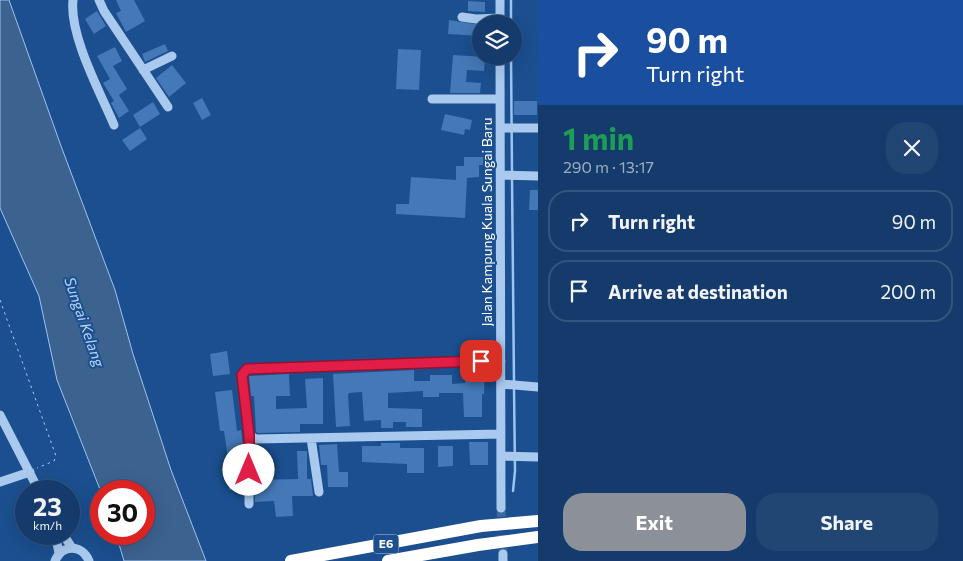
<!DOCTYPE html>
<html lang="en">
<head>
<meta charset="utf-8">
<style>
	body { margin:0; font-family:Commissioner,sans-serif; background:#214673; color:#f1f3f6; height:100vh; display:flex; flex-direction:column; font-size:19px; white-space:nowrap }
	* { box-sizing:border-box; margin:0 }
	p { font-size:16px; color:#9dadc1 }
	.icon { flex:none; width:28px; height:28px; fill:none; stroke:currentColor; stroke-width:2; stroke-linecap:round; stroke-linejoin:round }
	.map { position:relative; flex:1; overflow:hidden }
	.sheet { display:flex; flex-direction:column; background:#143b6b; width:425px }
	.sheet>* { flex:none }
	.hud { background:#1a4fa0; color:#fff; overflow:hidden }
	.controls { position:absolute; left:472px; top:15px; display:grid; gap:10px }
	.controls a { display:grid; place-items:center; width:50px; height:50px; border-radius:50%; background:#143b6b; box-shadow:0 5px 20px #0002,0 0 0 1px #33557e; font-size:25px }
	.speed { position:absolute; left:15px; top:480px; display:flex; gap:10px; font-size:25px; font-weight:700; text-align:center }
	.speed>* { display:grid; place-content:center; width:65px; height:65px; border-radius:50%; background:#143b6b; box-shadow:0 5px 20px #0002,0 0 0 1px #33557e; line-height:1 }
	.speed small { font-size:12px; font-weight:400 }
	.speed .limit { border:8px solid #d22; background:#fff; color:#111 }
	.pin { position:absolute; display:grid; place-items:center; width:42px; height:42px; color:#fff; margin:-21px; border-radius:10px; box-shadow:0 2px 8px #0006 }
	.me { position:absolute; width:55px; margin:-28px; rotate:0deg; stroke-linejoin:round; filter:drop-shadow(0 0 4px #0008) }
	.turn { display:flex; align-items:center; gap:18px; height:105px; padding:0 25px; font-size:22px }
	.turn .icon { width:65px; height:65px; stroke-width:2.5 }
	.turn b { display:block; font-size:35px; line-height:42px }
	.round { display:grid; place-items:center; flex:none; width:52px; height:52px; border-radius:20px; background:#214673 }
	.summary { display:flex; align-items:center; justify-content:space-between; height:85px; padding:0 25px }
	h1 { font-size:30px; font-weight:700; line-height:38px; color:#1e9e55 }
	.cta { display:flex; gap:10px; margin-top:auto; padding:10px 25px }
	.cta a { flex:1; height:58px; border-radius:20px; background:#8c9099; color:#fff; font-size:20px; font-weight:700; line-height:58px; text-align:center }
	.cta a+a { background:#214673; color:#f1f3f6 }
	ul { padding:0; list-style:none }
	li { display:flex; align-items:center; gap:15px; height:62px; margin:0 10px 8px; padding:0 15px; border:2px solid #33557e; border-radius:20px }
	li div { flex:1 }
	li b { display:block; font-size:19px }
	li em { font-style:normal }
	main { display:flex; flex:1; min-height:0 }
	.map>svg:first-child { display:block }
</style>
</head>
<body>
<main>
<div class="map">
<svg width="538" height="561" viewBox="0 0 538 561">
	<rect width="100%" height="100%" fill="#1b4f8f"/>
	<path fill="#3c6290" stroke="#9cc4f0" d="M0,0H9L61,146L115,290L133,354L171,470L206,561H124L116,534H144V491L101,492L57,380L39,296L0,208Z"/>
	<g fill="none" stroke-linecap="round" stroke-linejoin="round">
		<path stroke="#9cc4f0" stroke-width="2.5" d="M511,0V24
			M511,56L512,172
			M512,178L514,382
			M513,491L515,471L514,388"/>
	</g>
	<path fill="#4478b7" d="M116,0H134L145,21L126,32L116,13L121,11Z
		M468,1L485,2V12L468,11Z
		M97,11L106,26L94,34L85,19Z
		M449,20L481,25V36L448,34Z
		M165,44L168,51L145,62L142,54Z
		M115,47L122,61L113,66L127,89L119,95L129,111L119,118L111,103L114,101L103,83L110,79L97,56Z
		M398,49L421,50L419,90L396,89Z
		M453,55L485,57L484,71L467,70L466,82L481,83L480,93H450Z
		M172,65L186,83L169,97L156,78Z
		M202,98L211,115L202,120L193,103Z
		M514,101H537V115H514Z
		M153,102L160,114L140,127L133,115Z
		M445,114L472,120L470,130L465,129L464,135L441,130Z
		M140,128L147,139L130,151L122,140Z
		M464,157H488V165H479V177L467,178L465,218L396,214V204H409L411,177L456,180V166H464Z
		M530,190H538V210H529Z
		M227,351L230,374L213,376L210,354Z
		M466,368L485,369L484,394H482V417H464L463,393H439V397H423V391L388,393V408L422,409V427H406V422H393V428H381V420L364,421L362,392L349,393L348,395L350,426L336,427L333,374L414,370V381H430V375H452V384L465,383Z
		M289,374L290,396H276V409L307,408L305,379L323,378V424H300V432L258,433L256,432L254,396H251L249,376Z
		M232,390L237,431L241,430L243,445V466H240L243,489L229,490L228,458L224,431H220L215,392Z
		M469,442H488V465H470Z
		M381,443H400V448H424V473H407V464L362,462V446H381Z
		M337,444L339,472H348V487H328L327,465H321L319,445Z
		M438,446H453V466L438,467Z
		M297,451H307V479H311L313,496H292L293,516L276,517L274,501L255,502V480L298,479Z"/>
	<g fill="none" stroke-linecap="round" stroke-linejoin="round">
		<path stroke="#3d69a0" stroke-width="9" stroke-dasharray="9 4.5" stroke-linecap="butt" d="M501,508L503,554"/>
		<path stroke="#a9c9ee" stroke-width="1" stroke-dasharray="2.5 4" stroke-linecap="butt" d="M0,300L56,456L54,461L37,468"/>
		<path stroke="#a9c9ee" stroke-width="9" d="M73,0C69,35 100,92 114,125
			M99,0L104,11L168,107
			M500,0V24
			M462,17L476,19L500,18
			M500,56L501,508
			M143,70L172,56
			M432,99H500
			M501,128H538
			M501,175L538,176
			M501,361L247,369L242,375L249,435L256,439L501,434
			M501,384L538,387
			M0,415L39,491
			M311,438L319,492
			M501,456L538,457
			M0,482L30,472
			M249,504V435
			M55,534L59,553
			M63,534L72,548
			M503,554V561
			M55,561C62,544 82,544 89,561"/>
		<path stroke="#fff" stroke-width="12" d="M291,561L481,526L538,521
			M388,561L478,545L538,537"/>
	</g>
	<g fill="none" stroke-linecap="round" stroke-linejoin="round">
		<g stroke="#92132f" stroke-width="12">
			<path id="route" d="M249,470V435L242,375L247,369L481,361"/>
		</g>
		<use href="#route" stroke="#e11d48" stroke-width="9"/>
	</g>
	<g text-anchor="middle" stroke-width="4" stroke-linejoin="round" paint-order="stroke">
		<rect fill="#1b4f8f" stroke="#bbcadd" stroke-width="1" x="373.5" y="534.5" width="25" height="19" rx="4"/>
		<g font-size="12" font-weight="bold" fill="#fff">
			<text x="386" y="548">E6</text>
		</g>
		<g font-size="14" fill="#fff" stroke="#1b4f8f">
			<text transform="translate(487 222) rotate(-90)" y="5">Jalan Kampung Kuala Sungai Baru</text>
		</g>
		<g font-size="15" font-style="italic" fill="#b5d3f5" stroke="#1b4f8f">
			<text transform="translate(84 322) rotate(71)" y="5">Sungai Kelang</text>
		</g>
	</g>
</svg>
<div class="controls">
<a><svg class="icon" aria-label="layers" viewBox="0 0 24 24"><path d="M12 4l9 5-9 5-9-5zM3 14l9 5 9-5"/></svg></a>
</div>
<div class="speed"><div>23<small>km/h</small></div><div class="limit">30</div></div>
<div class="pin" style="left:481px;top:361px;background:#d93025"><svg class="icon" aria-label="arrive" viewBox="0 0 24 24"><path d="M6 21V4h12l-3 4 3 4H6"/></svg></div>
<svg class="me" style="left:249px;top:470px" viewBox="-20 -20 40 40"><circle r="19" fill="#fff"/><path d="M0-13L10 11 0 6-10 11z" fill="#e11d48"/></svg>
</div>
<section class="sheet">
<div class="hud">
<div class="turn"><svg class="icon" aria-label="right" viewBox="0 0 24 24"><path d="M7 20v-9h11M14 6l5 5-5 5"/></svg><div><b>90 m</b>Turn right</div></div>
</div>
<div class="summary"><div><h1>1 min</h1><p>290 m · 13:17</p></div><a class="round"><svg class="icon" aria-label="close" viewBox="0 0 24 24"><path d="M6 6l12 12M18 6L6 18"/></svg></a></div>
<ul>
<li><svg class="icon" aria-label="right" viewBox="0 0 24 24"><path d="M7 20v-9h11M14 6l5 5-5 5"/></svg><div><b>Turn right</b></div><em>90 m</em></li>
<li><svg class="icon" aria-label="arrive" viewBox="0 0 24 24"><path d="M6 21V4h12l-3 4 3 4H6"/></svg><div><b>Arrive at destination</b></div><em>200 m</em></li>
</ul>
<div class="cta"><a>Exit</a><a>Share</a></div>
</section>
</main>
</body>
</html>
